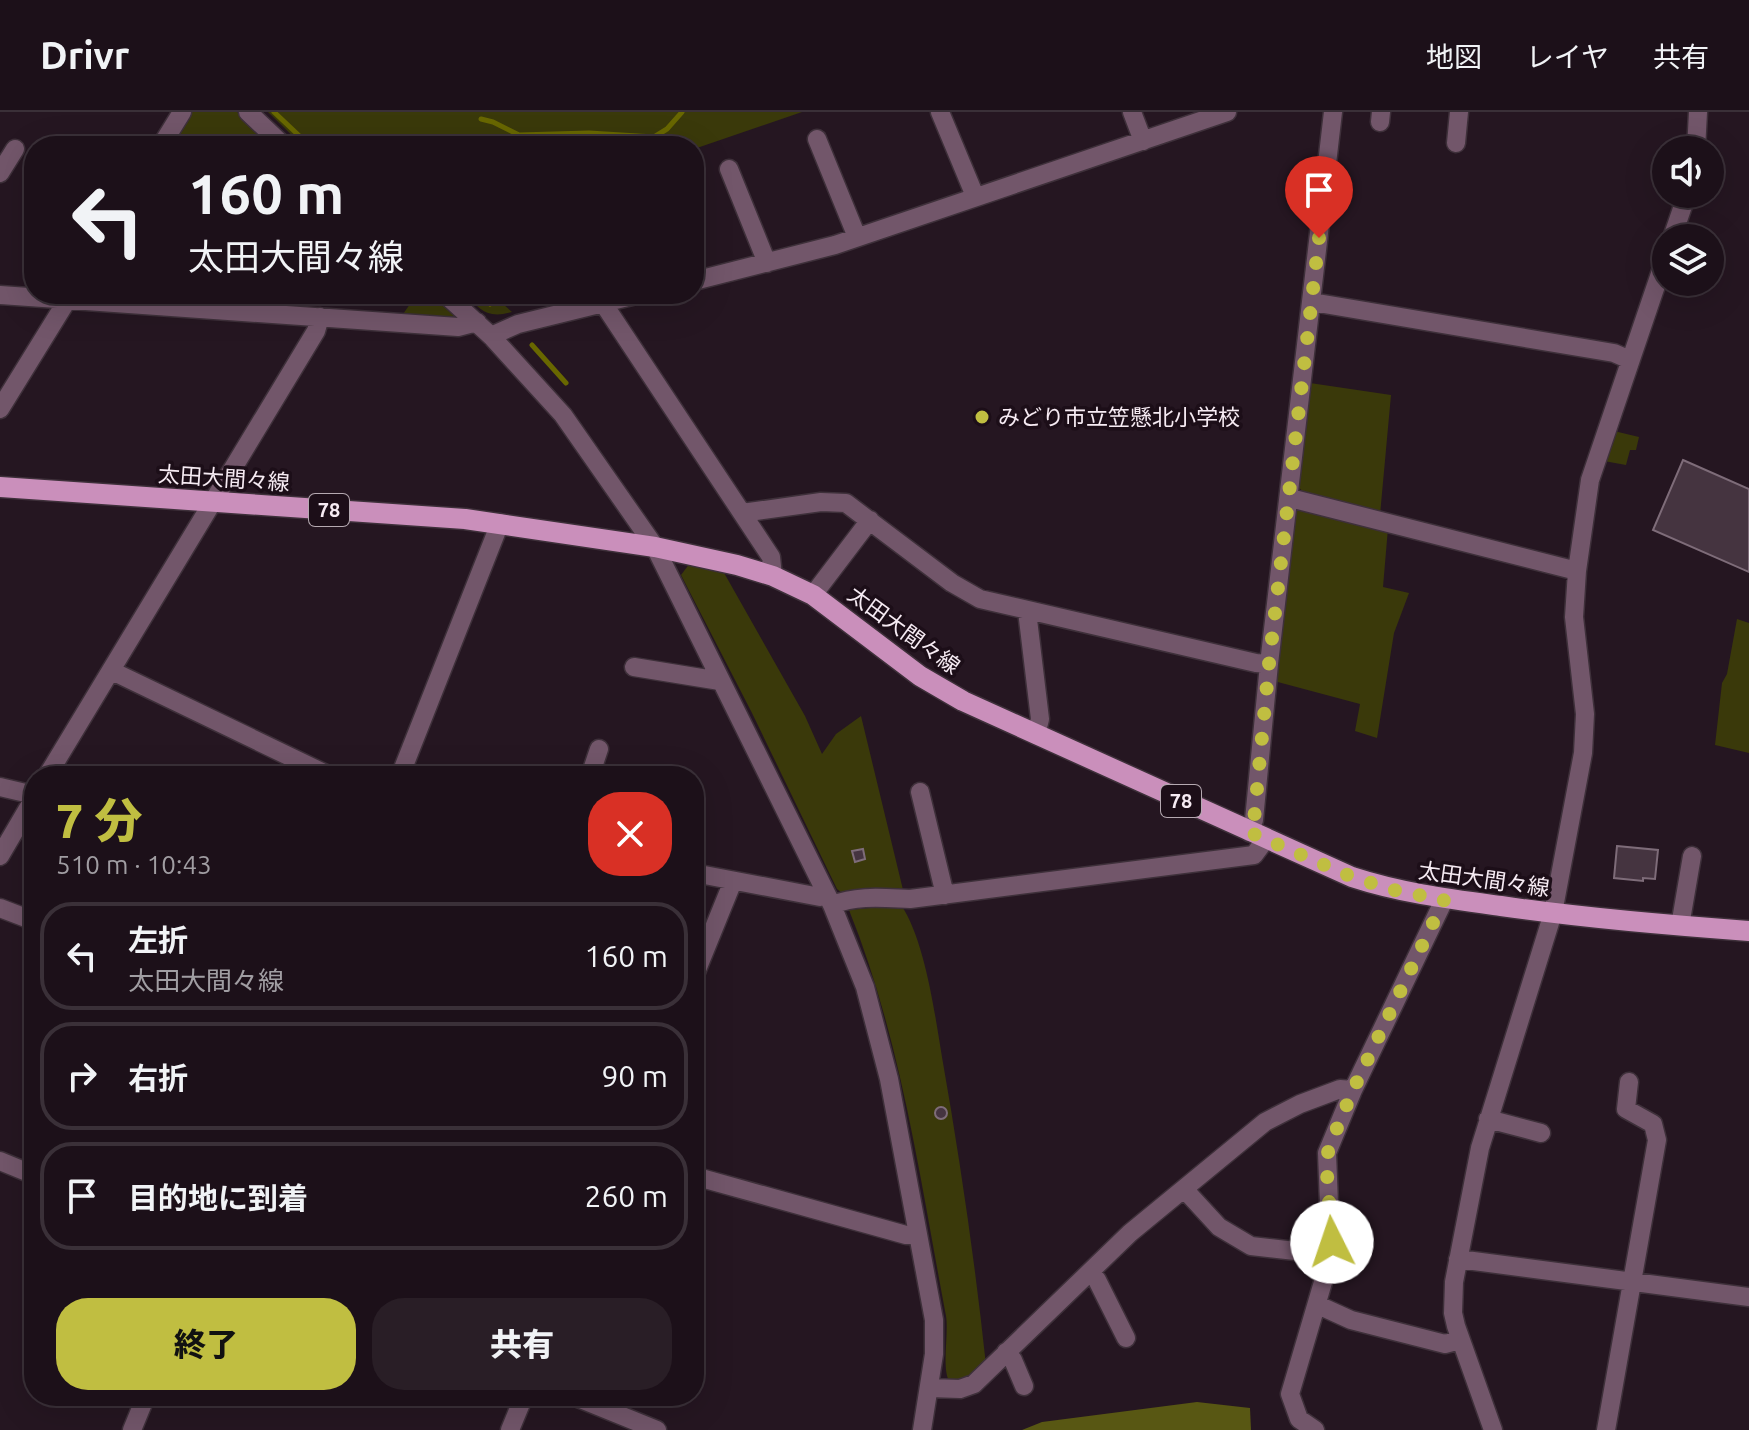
<!DOCTYPE html>
<html lang="ja">
<head>
<meta charset="utf-8">
<style>
	body { margin:0; font-family:Ubuntu,"Noto Sans JP",sans-serif; background:#291e26; color:#f1f3f6; height:100vh; display:flex; flex-direction:column; font-size:30px; white-space:nowrap }
	* { box-sizing:border-box; margin:0 }
	p { font-size:26px; color:#a09da2 }
	.icon { flex:none; width:44px; height:44px; fill:none; stroke:currentColor; stroke-width:2; stroke-linecap:round; stroke-linejoin:round }
	.map { position:relative; flex:1; overflow:hidden }
	.drawer { position:absolute; left:24px; top:654px; width:680px; height:640px; display:flex; flex-direction:column; background:#1c1019; border-radius:32px; box-shadow:0 8px 32px #0002,0 0 0 2px #3a3038 }
	.drawer>* { flex:none }
	.guide { position:absolute; left:24px; top:24px; width:680px; height:168px; border-radius:32px; box-shadow:0 8px 32px #0002,0 0 0 2px #3a3038; background:#1c1019; color:#f1f3f6; overflow:hidden }
	.buttons { position:absolute; left:1652px; top:24px; display:grid; gap:16px }
	.buttons a { display:grid; place-items:center; width:72px; height:72px; border-radius:50%; background:#1c1019; box-shadow:0 8px 32px #0002,0 0 0 2px #3a3038; font-size:40px }
	.pin { position:absolute; display:grid; place-items:center; width:68px; height:68px; color:#fff; margin:-82px -34px; border-radius:50% 50% 50% 0; rotate:-45deg; box-shadow:0 0 8px #0007 }
	.pin .icon { rotate:45deg }
	.me { position:absolute; width:88px; margin:-44px; rotate:356deg; stroke-linejoin:round; filter:drop-shadow(0 0 6px #0008) }
	.turn { display:flex; align-items:center; gap:28px; height:168px; padding:0 32px; font-size:36px }
	.turn .icon { width:104px; height:104px; stroke-width:2.5 }
	.turn b { display:block; font-size:56px; line-height:68px }
	.round { display:grid; place-items:center; flex:none; width:84px; height:84px; border-radius:32px; background:#291e26 }
	.summary { display:flex; align-items:center; justify-content:space-between; height:136px; padding:0 32px }
	h1 { font-size:48px; font-weight:800; line-height:60px; color:#c0be41 }
	.button { display:flex; gap:16px; margin-top:auto; padding:16px 32px }
	.button a { flex:1; height:92px; border-radius:32px; background:#c0be41; color:#111; font-size:32px; font-weight:800; line-height:92px; text-align:center }
	.button a+a { background:#291e26; color:#f1f3f6 }
	ul { padding:0; list-style:none }
	li { display:flex; align-items:center; gap:24px; height:108px; margin:0 16px 12px; padding:0 16px; border:4px solid #3a3038; border-radius:32px }
	li div { flex:1 }
	li b { display:block; font-size:30px }
	li em { font-style:normal }
	header { display:flex; align-items:center; gap:48px; box-sizing:border-box; height:112px; padding:0 40px; background:#1c1019; border-bottom:2px solid #3a3038 }
	header strong { font-size:38px }
	nav { display:flex; gap:44px; margin-inline-start:auto; font-size:28px }
	.map>svg:first-child { display:block }
</style>
</head>
<body>
<header>
<strong>Drivr</strong>
<nav><a>地図</a><a>レイヤ</a><a>共有</a></nav>
</header>
<div class="map">
<svg width="1749" height="1318" viewBox="0 0 1749 1318">
	<rect width="100%" height="100%" fill="#251621"/>
	<path fill="#3a390a" d="M188,0H237L271,34H183L173,25Z
		M268,0H802L694,37V34H303Z
		M417,182H433L458,206L401,205Z
		M464,182H492L512,200C487,207 481,198 464,182Z
		M1310,271L1391,283L1380,403L1305,383L1298,374Z
		M1614,319L1639,325L1636,338H1630L1626,353L1604,349Z
		M1295,396L1388,416L1383,475L1409,481L1394,521L1377,626L1355,619L1360,592L1274,569Z
		M690,451L723,459L805,604L822,642L836,622L861,604L904,782L842,781L837,777L752,601L681,463Z
		M1737,507L1749,511V641L1715,633L1722,571L1727,562Z
		M901,793C925,828 935,903 942,945C960,1047 975,1150 986,1253L975,1264L950,1271C941,1257 949,1223 946,1204C920,1067 901,927 849,798Z"/>
	<path fill="#585713" d="M1197,1290L1250,1296L1251,1318H1022L1042,1310Z"/>
	<g fill="none" stroke-linecap="round" stroke-linejoin="round">
		<path stroke="#686700" stroke-width="5" d="M274,0L310,34
			M481,7L493,10L519,23L589,21L654,25L667,17L682,0
			M480,182L490,192
			M532,233L566,271"/>
	</g>
	<path fill="#453440" stroke="#7e6c79" stroke-width="2" d="M1683,348L1749,377V460L1653,418Z
		M1617,734L1658,738L1655,767L1643,766V769L1614,766Z
		M863,737L865,747L855,750L852,739Z
		M935 1001a6 6 0 1 1 12 0a6 6 0 1 1-12 0Z"/>
	<g fill="none" stroke-linecap="round" stroke-linejoin="round">
		<g stroke="#3e303a" stroke-width="21">
			<path id="minor" d="M248,0L284,34
				M940,0L975,84
				M1132,0L1143,29
				M1380,10L1381,0
				M817,27L857,125
				M1456,31L1459,0
				M161,34L182,0
				M1696,38L1698,0
				M729,57L767,151
				M0,61L15,37
				M1672,126L1687,82
				M694,169L835,133L1227,0
				M445,182L491,224L563,303L655,435L832,793L865,875L889,967L934,1208V1242L922,1318
				M0,183L458,215L477,210
				M1312,190L1614,241L1630,248
				M603,191L771,445L773,464
				M491,224L518,212L640,182
				M0,297L71,182
				M1290,386L1577,459
				M742,401L821,390L846,391L952,471L980,487L1256,551L1269,552
				M813,483L870,408
				M1027,499L1040,607L1036,623
				M634,555L720,569
				M112,559L330,664
				M47,664L316,219L320,205
				M400,664L500,411
				M590,664L599,637
				M0,675L34,683
				M920,680L945,783
				M1249,720L1254,708L1269,552L1333,0
				M0,744L34,686
				M694,761L820,785L826,783
				M832,793C858,783 883,786 910,787L1254,743L1266,727
				M0,796L34,809
				M1680,814L1692,744
				M694,865L733,769
				M1488,1007L1541,1021
				M0,1049L34,1063
				M694,1064L906,1123H918
				M1185,1078L1219,1115L1251,1134L1331,1143
				M1458,1147L1749,1185
				M1090,1160L1097,1168L1126,1226
				M1318,1193L1351,1208L1445,1232L1460,1228
				M1006,1240L1013,1248L1024,1274
				M929,1276L960,1277L974,1272L1130,1121L1265,1010L1300,992L1340,977L1353,978
				M573,1284L657,1318
				M132,1318L146,1284
				M510,1318L524,1284
				M1315,1318L1299,1307L1290,1282L1331,1143L1327,1041L1353,978L1444,788
				M1493,1318L1456,1214L1453,1201L1454,1170L1480,1036L1553,801L1583,641L1585,602L1574,505L1577,459L1590,368L1666,144
				M1606,1318L1657,1028L1653,1012L1626,997L1629,970"/>
		</g>
		<g stroke="#3e303a" stroke-width="23">
			<path id="major" d="M0,375L465,407L655,435L737,453L773,464L813,483L920,564L963,589L1352,765C1401,781 1449,787 1501,794C1583,806 1666,813 1749,819"/>
		</g>
		<use href="#minor" stroke="#72566a" stroke-width="18"/>
		<use href="#major" stroke="#ca8fbb" stroke-width="20"/>
	</g>
	<g fill="none" stroke-linecap="round" stroke-linejoin="round">
		<path stroke="#c0be41" stroke-width="14" stroke-dasharray="0 25.2" d="M1319,126L1269,552L1254,708L1249,720L1352,765L1394,778L1444,788L1353,978L1330,1033L1326,1048L1332,1130"/>
	</g>
	<circle fill="#c0be41" stroke="#1c0e18" stroke-width="3" cx="982" cy="305" r="8"/>
	<g text-anchor="middle" stroke-width="7" stroke-linejoin="round" paint-order="stroke">
		<g fill="#1c0e18" stroke="#b5a9b1" stroke-width="2">
			<rect x="309" y="382" width="40" height="32" rx="6"/>
			<rect x="1161" y="673" width="40" height="32" rx="6"/>
		</g>
		<g font-size="20" font-weight="bold" fill="#f6ebf3">
			<text x="329" y="405">78</text>
			<text x="1181" y="696">78</text>
		</g>
		<g font-size="22" fill="#f6ebf3" stroke="#1c0e18" text-anchor="start">
			<text x="998" y="313">みどり市立笠懸北小学校</text>
		</g>
		<g font-size="22" fill="#f6ebf3" stroke="#1c0e18">
			<text transform="translate(224 366) rotate(4)" y="8">太田大間々線</text>
			<text transform="translate(904 518) rotate(36)" y="8">太田大間々線</text>
			<text transform="translate(1484 767) rotate(8)" y="8">太田大間々線</text>
		</g>
	</g>
</svg>
<div class="buttons">
<a><svg class="icon" aria-label="sound" viewBox="0 0 24 24"><path d="M4 9h4l5-4v14l-5-4H4zM17 9q2 3 0 6"/></svg></a>
<a><svg class="icon" aria-label="layers" viewBox="0 0 24 24"><path d="M12 4l9 5-9 5-9-5zM3 14l9 5 9-5"/></svg></a>
</div>
<div class="pin" style="left:1319px;top:126px;background:#d93025"><svg class="icon" aria-label="arrive" viewBox="0 0 24 24"><path d="M6 21V4h12l-3 4 3 4H6"/></svg></div>
<svg class="me" style="left:1332px;top:1130px" viewBox="-20 -20 40 40"><circle r="19" fill="#fff"/><path d="M0-13L10 11 0 6-10 11z" fill="#c0be41"/></svg>
<div class="guide">
<div class="turn"><svg class="icon" aria-label="left" viewBox="0 0 24 24"><path d="M17 20v-9H6M10 6l-5 5 5 5"/></svg><div><b>160 m</b>太田大間々線</div></div>
</div>
<section class="drawer">
<div class="summary"><div><h1>7 分</h1><p>510 m · 10:43</p></div><a class="round" style="background:#d93025;color:#fff"><svg class="icon" aria-label="close" viewBox="0 0 24 24"><path d="M6 6l12 12M18 6L6 18"/></svg></a></div>
<ul>
<li><svg class="icon" aria-label="left" viewBox="0 0 24 24"><path d="M17 20v-9H6M10 6l-5 5 5 5"/></svg><div><b>左折</b><p>太田大間々線</p></div><em>160 m</em></li>
<li><svg class="icon" aria-label="right" viewBox="0 0 24 24"><path d="M7 20v-9h11M14 6l5 5-5 5"/></svg><div><b>右折</b></div><em>90 m</em></li>
<li><svg class="icon" aria-label="arrive" viewBox="0 0 24 24"><path d="M6 21V4h12l-3 4 3 4H6"/></svg><div><b>目的地に到着</b></div><em>260 m</em></li>
</ul>
<div class="button"><a>終了</a><a>共有</a></div>
</section>
</div>
</body>
</html>
